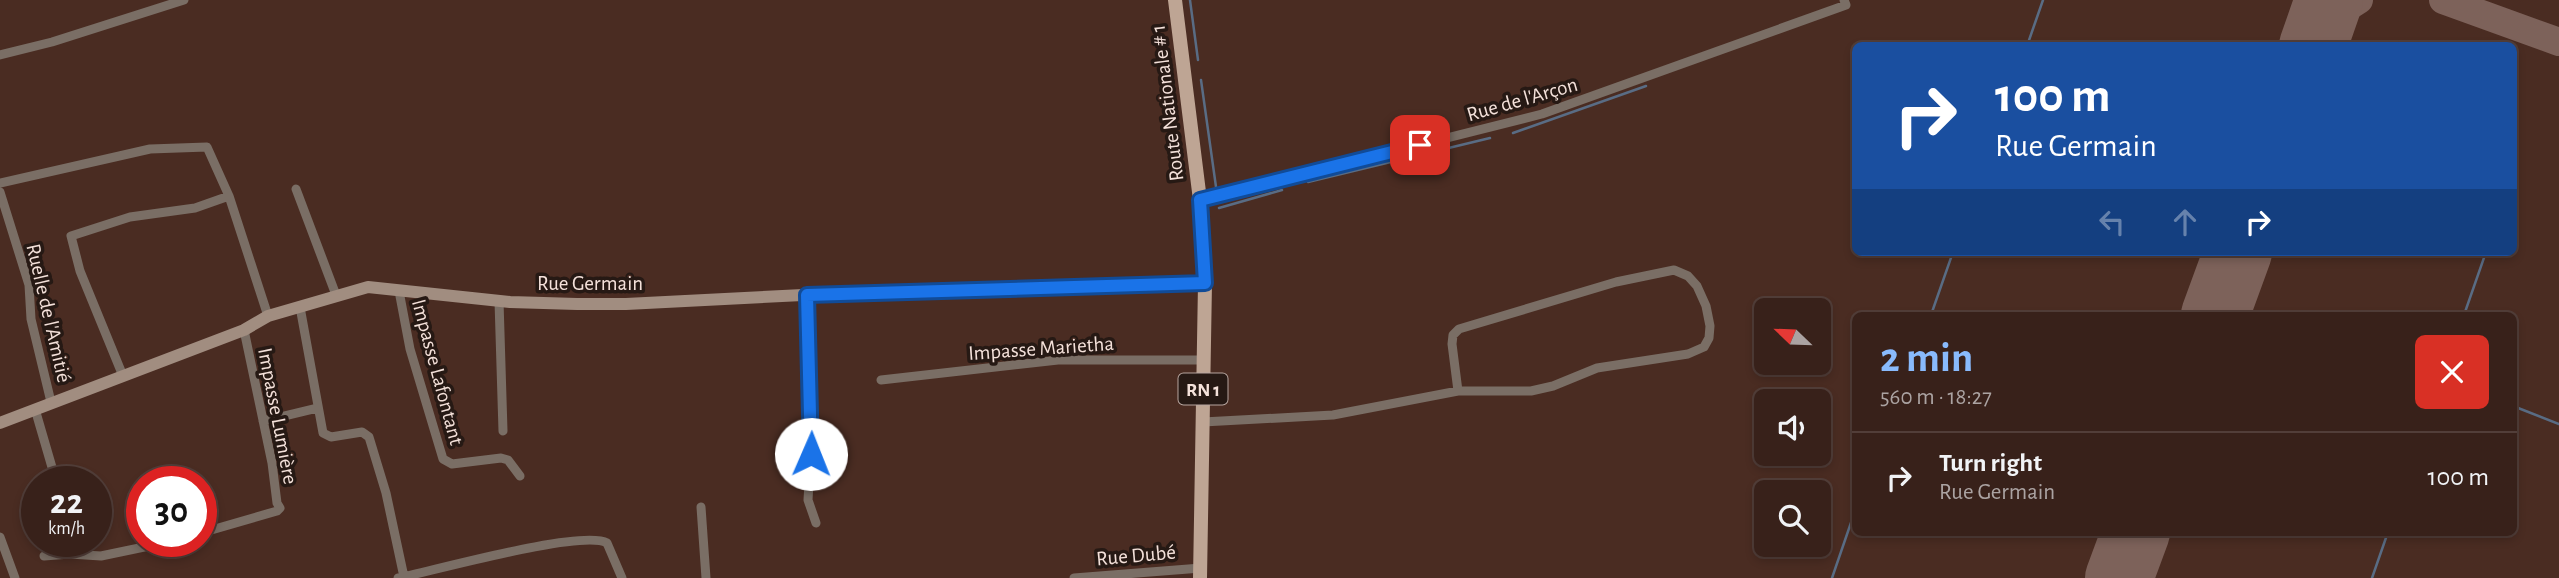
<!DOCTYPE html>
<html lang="en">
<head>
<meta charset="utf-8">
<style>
	body { margin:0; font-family:"Alegreya Sans",sans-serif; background:#3f2923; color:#f1f3f6; height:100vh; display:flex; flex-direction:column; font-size:26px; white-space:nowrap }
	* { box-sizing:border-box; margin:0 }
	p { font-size:23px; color:#aba3a2 }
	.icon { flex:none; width:38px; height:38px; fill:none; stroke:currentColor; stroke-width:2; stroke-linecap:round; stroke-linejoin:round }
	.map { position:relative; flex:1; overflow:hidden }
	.drawer { position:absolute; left:1852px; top:312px; width:665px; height:224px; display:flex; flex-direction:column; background:#38211a; border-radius:10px; box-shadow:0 4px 10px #0003,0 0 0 2px #523e39 }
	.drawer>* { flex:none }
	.guide { position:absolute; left:1852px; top:42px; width:665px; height:214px; border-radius:10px; box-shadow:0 4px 10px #0003,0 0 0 2px #523e39; background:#1a4fa0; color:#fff; overflow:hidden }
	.needle { width:46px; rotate:293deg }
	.fabs { position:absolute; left:1754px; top:298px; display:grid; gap:14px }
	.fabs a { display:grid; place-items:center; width:77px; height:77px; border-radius:10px; background:#38211a; box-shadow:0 4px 10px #0003,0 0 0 2px #523e39; font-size:35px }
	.speed { position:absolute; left:21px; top:466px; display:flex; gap:14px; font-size:35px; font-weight:700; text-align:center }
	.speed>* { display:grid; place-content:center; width:91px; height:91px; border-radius:50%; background:#38211a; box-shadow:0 4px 10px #0003,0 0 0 2px #523e39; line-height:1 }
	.speed small { font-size:18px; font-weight:400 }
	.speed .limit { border:10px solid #d22; background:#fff; color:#111 }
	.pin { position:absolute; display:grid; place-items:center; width:60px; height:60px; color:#fff; margin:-30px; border-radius:14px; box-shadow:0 4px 10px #0006 }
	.me { position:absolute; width:77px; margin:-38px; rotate:1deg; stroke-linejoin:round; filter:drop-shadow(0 0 5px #0008) }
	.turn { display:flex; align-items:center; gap:24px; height:147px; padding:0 28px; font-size:32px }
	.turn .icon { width:91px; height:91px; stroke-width:2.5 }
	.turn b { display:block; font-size:49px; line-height:60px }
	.lanes { display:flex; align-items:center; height:66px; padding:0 28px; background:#0003; justify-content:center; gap:35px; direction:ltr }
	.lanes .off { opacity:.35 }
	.round { display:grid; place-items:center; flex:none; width:74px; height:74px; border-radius:10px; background:#3f2923 }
	.head { display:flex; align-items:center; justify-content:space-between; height:119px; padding:0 28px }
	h1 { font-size:42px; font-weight:700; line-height:52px; color:#89bafc }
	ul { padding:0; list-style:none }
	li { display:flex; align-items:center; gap:21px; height:91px; padding:0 28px; border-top:2px solid #523e39 }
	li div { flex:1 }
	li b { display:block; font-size:26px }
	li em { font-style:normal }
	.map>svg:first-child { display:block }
</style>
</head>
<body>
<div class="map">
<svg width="2559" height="578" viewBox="0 0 2559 578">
	<rect width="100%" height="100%" fill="#4a2c22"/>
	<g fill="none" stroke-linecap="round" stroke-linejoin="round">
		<path stroke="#596c84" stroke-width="2.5" d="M1190,0L1198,60
			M2027,46L2043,0
			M1201,80L1217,194
			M1513,133L1646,86
			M1308,182L1490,138
			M1219,208L1282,190
			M1931,315L1953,252
			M2464,315L2486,252
			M2513,406L2559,424
			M1832,578L1855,511
			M2372,578L2388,532"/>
		<path stroke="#7d625a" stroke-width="28" d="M2443,0L2559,42
			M2313,44L2337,14L2359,0"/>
		<path stroke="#7d625a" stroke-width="68" d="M2313,46L2329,0
			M2215,315L2238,252
			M2119,578L2136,532"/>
		<path stroke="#7a6e65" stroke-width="9" d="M0,55L52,42L184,0
			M0,183L150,149L207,147L229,196L268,316
			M296,189L336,295
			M0,192L29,285L31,319L51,402
			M1200,200L1542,114L1846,5L1844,0
			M399,291L410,349L443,459L452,464L501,458L508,460L520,476
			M807,295L812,432L808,500L816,523
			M499,301L503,431
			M300,307L323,433L331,437L362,432L369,437L386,493L404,577
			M123,376L80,271L71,236L130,217L195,208L229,196
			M881,380L1058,360H1203
			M35,409L56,481
			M263,421L317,408
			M1203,422L1333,415L1458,391H1531L1553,386L1597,368L1688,354L1704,347L1709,338L1710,326L1706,306L1697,286L1688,276L1674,270L1616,282L1459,329L1453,335L1452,344L1458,391
			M701,507L706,578
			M201,533L277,511L280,508L277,503L272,463L244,330
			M0,537L15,578
			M44,556L70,554L101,556L173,541
			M398,578C433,571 582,529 607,543L622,578
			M1074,578L1201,568"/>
		<path stroke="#a18d80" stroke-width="12" d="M0,423L244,330L268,316L368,287L510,302L577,304H626L843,293L1205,283"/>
		<path stroke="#bea594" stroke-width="14" d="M1175,0L1200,200L1205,283L1200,578"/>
	</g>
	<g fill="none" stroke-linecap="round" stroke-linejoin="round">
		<g stroke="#114b97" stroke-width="18">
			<path id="route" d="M811,454L807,295L1205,283L1200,200L1420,145"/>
		</g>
		<use href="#route" stroke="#1a73e8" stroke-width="12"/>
	</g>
	<g text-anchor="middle" stroke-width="7" stroke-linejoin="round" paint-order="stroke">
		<rect fill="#261914" stroke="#b6a59f" stroke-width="2" x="1178.5" y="373.5" width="49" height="31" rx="5"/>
		<g font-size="19" font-weight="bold" fill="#f4e1da">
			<text x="1203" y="396">RN 1</text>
		</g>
		<g font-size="21" fill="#f4e1da" stroke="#261914">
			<text transform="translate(1522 99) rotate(-16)" y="7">Rue de l'Arçon</text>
			<text transform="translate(1167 103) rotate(-97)" y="7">Route Nationale # 1</text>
			<text x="590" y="290">Rue Germain</text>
			<text transform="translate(49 313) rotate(77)" y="7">Ruelle de l'Amitié</text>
			<text transform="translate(1041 348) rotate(-4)" y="7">Impasse Marietha</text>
			<text transform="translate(438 372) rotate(75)" y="7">Impasse Lafontant</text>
			<text transform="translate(278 416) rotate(79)" y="7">Impasse Lumière</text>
			<text transform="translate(1136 555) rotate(-5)" y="7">Rue Dubé</text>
		</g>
	</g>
</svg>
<div class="fabs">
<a><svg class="needle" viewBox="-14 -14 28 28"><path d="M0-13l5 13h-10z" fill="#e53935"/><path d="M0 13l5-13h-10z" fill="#aba3a2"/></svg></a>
<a><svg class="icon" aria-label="sound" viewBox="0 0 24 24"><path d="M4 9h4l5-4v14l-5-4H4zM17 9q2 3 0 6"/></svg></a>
<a><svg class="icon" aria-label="search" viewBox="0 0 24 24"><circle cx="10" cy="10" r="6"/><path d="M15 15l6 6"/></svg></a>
</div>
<div class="speed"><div>22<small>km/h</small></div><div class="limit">30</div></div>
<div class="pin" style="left:1420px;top:145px;background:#d93025"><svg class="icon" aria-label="arrive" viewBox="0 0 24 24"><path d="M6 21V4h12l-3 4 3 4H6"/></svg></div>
<svg class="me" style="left:811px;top:454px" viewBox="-20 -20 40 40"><circle r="19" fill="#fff"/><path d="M0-13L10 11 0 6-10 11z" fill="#1a73e8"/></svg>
<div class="guide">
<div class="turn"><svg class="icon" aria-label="right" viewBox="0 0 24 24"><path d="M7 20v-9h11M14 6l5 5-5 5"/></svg><div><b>100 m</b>Rue Germain</div></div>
<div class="lanes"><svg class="icon off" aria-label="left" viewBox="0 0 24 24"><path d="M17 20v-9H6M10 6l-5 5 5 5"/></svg><svg class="icon off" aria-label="ahead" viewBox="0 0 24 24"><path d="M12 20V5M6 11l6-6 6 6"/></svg><svg class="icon" aria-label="right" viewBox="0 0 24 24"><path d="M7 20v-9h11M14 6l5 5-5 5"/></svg></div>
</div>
<section class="drawer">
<div class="head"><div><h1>2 min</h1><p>560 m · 18:27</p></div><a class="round" style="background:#d93025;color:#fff"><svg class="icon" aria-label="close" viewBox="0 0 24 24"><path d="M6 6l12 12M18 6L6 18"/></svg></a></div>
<ul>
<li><svg class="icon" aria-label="right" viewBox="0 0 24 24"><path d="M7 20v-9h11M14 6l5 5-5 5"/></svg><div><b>Turn right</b><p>Rue Germain</p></div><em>100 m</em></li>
</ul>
</section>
</div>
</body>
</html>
